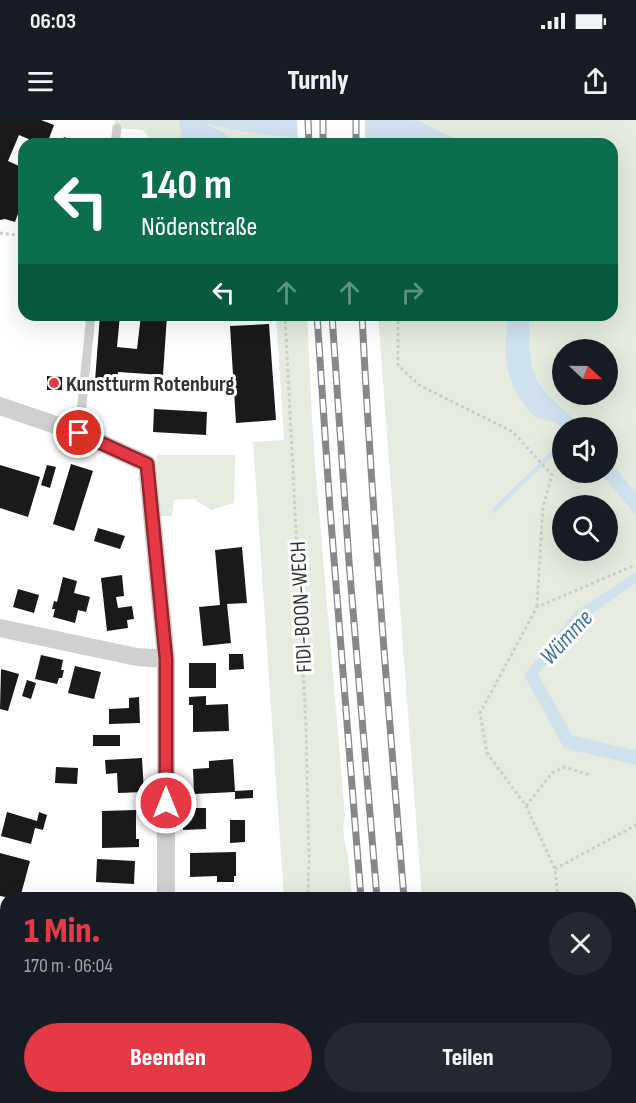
<!DOCTYPE html>
<html lang="de">
<head>
<meta charset="utf-8">
<style>
	body { margin:0; font-family:"Sofia Sans Condensed",sans-serif; background:#242831; color:#f1f3f6; height:100vh; display:flex; flex-direction:column; font-size:22px; white-space:nowrap }
	* { box-sizing:border-box; margin:0 }
	p { font-size:20px; color:#9ea1a6 }
	.icon { flex:none; width:33px; height:33px; fill:none; stroke:currentColor; stroke-width:2; stroke-linecap:round; stroke-linejoin:round }
	.map { position:relative; flex:1; overflow:hidden }
	.details { position:absolute; left:0px; top:772px; width:636px; height:212px; display:flex; flex-direction:column; background:#171b24; border-radius:18px 18px 0 0; box-shadow:0 6px 24px #0002 }
	.details>* { flex:none }
	.top-card { position:absolute; left:18px; top:18px; width:600px; height:183px; border-radius:18px; box-shadow:0 6px 24px #0002; background:#0b6e4f; color:#fff; overflow:hidden }
	.needle { width:39px; rotate:112deg }
	.controls { position:absolute; left:552px; top:219px; display:grid; gap:12px }
	.controls a { display:grid; place-items:center; width:66px; height:66px; border-radius:50%; background:#171b24; box-shadow:0 6px 24px #0002; font-size:30px }
	.pin { position:absolute; display:grid; place-items:center; width:51px; height:51px; color:#fff; margin:-26px; border:3px solid #fff; border-radius:50%; box-shadow:0 2px 6px #0007 }
	.me { position:absolute; width:66px; margin:-33px; rotate:0deg; stroke-linejoin:round; filter:drop-shadow(0 0 4px #0008) }
	.turn { display:flex; align-items:center; gap:21px; height:126px; padding:0 24px; font-size:27px }
	.turn .icon { width:78px; height:78px; stroke-width:2.5 }
	.turn b { display:block; font-size:42px; line-height:51px }
	.lanes { display:flex; align-items:center; height:57px; padding:0 24px; background:#0003; justify-content:center; gap:30px; direction:ltr }
	.lanes .off { opacity:.35 }
	.round { display:grid; place-items:center; flex:none; width:63px; height:63px; border-radius:32px; background:#242831 }
	.overview { display:flex; align-items:center; justify-content:space-between; height:102px; padding:0 24px }
	h1 { font-size:36px; font-weight:800; line-height:45px; color:#e63946 }
	.button { display:flex; gap:12px; margin-top:auto; padding:12px 24px }
	.button a { flex:1; height:69px; border-radius:36px; background:#e63946; color:#fff; font-size:24px; font-weight:800; line-height:69px; text-align:center }
	.button a+a { background:#242831; color:#f1f3f6 }
	.status { display:flex; justify-content:space-between; align-items:center; height:42px; padding:0 30px; background:#171b24; direction:ltr }
	.status svg { height:16px; fill:currentColor }
	header { display:flex; justify-content:space-between; align-items:center; height:78px; padding:0 24px; background:#171b24; font-size:27px; font-weight:800 }
	.map>svg:first-child { display:block }
</style>
</head>
<body>
<div class="status"><b>06:03</b><svg viewBox="0 0 49 12"><path d="M0 12V9h3v3zM5 12V6h3v6zM10 12V3h3v9zM15 12V0h3v12zM26 1h20v11H26zM47 4h2v5h-2z"/></svg></div>
<header><svg class="icon" aria-label="menu" viewBox="0 0 24 24"><path d="M4 6h16M4 12h16M4 18h16"/></svg>Turnly<svg class="icon" aria-label="share" viewBox="0 0 24 24"><path d="M12 15V3M7 8l5-5 5 5M5 13v7h14v-7"/></svg></header>
<div class="map">
<svg width="636" height="983" viewBox="0 0 636 983">
	<rect width="100%" height="100%" fill="#fff"/>
	<path fill="#e6ecdf" fill-rule="evenodd" d="M113,0H297L298,24H158L150,19L143,10L117,8Z
		M365,0H636V983H461V978H630V778H422L378,195H612V24H365ZM562,230H608V274H562ZM562,308H608V352H562ZM562,386H608V430H562Z
		M276,195H307C310,244 311,293 315,343L345,696L343,709L345,723L348,736L352,778H284L253,322L284,320Z
		M156,335H235L234,383L211,390L194,379L174,380L172,396H161Z
		M283,978H362V983H282Z"/>
	<path fill="#cfe2ee" d="M200,0H414L421,2L465,24H403L391,21L365,19L298,18L266,15L210,5Z
		M508,195H530C529,219 526,247 542,268C552,282 570,293 582,307L562,308C555,299 541,302 533,295C530,292 527,288 524,284C503,257 504,228 508,195Z
		M608,338L636,373V395L600,353L608,352Z
		M636,452V463L581,501L538,554L572,615L633,630L636,629V645L564,628L524,555L575,492Z"/>
	<path fill="#fff" d="M297,0H365V22L298,21Z"/>
	<g fill="none" stroke-linecap="round" stroke-linejoin="round">
		<path stroke="#cfe2ee" stroke-width="4.5" d="M494,390L562,324"/>
		<path stroke="#cfe2ee" stroke-width="28" d="M193,0L196,16L215,24"/>
	</g>
	<path fill="#1a1a1a" d="M0,0H41L54,5L47,24H40L19,15L8,41L19,46L22,39L24,40V94L19,91L15,102L5,99L0,100Z
		M64,17L81,24H61Z
		M100,195H120L117,227L137,229L141,195H167L163,255L118,252L117,263L95,261Z
		M269,204L276,300L236,303L230,206Z
		M47,256L62,257V270H47Z
		M154,289L207,292L206,315L153,312Z
		M71,344L93,351L74,411L53,404Z
		M0,345L40,357L28,397L0,388Z
		M47,345L56,347L50,368L41,365Z
		M98,408L125,416L120,429L94,421Z
		M242,427L247,483L227,484L231,523L203,526L199,487L220,485L215,430Z
		M122,455L124,476L116,477L118,488L132,486L134,499L127,500L128,508L107,511L101,458Z
		M63,457L77,461L74,473L90,477L86,492L78,490L75,503L53,497L55,489H52L54,481L57,482Z
		M18,469L39,475L34,493L13,487Z
		M229,534H243L244,549L229,550Z
		M41,535L63,540L61,550H64L62,558H59L57,564L35,559Z
		M189,543H216V568H189Z
		M75,546L101,552L94,579L68,573Z
		M1,549L19,554L8,591L0,589Z
		M27,560L36,563L31,579L22,576Z
		M206,576V585L228,584L229,611L193,612V585H189V577Z
		M139,577L140,603L109,604V589L129,588V578Z
		M93,615H120V626H93Z
		M142,638L144,672L118,673L117,653L106,654L105,640Z
		M233,639L235,671L253,670V678L235,679V672L194,674L193,649L209,648V641Z
		M56,647L78,648L77,664L55,663Z
		M183,688H206V709L183,710Z
		M136,690V719H139V727L102,728V691Z
		M7,692L37,701L39,692L47,695L43,710L35,708L31,724L1,716Z
		M230,700H245V722L230,723Z
		M236,732V756H234V762H217V756L190,757V733Z
		M0,733L30,741L20,778H11L0,776Z
		M97,739L135,741L134,764L96,762Z
		M1,807L6,809V823L0,821Z
		M5,946H6V977L1,976Z
		M42,978H81L94,982L60,983L42,980Z
		M99,978H131V983H99Z
		M190,978H247V983H190Z"/>
	<g fill="none" stroke-linecap="round" stroke-linejoin="round">
		<path stroke="#cdcdcd" stroke-width="3" stroke-dasharray="3 3" stroke-linecap="butt" d="M126,21L150,19
			M0,113L24,116
			M285,195L306,607L309,742L308,778
			M398,195V245L419,265L513,312L552,355L543,387L537,487
			M526,686L552,653L564,647L590,655
			M555,749L636,705
			M558,778L555,749L526,686L487,633L480,593L537,487L633,446
			M297,983L298,978"/>
		<path stroke="#d0d0d0" stroke-width="9" d="M115,24L117,8
			M79,313L91,195"/>
		<path stroke="#d0d0d0" stroke-width="18" d="M0,286L79,313L147,344L166,539V778
			M0,508L137,537L166,539
			M449,978L450,983
			M157,983L158,978"/>
		<g stroke="#888" stroke-width="7">
			<path id="rail" d="M308,0L309,24
				M323,0V24
				M356,0V24
				M317,195L330,389L361,778
				M332,195L349,442L377,778
				M362,195C372,390 388,584 404,778
				M377,978V983
				M393,978V983
				M419,978L420,983"/>
		</g>
		<use href="#rail" stroke="#fff" stroke-width="4.5" stroke-dasharray="14" stroke-linecap="butt"/>
	</g>
	<g fill="none" stroke-linecap="round" stroke-linejoin="round">
		<g stroke="#96252e" stroke-width="15">
			<path id="route" d="M79,313L147,344L166,539V683"/>
		</g>
		<use href="#route" stroke="#e63946" stroke-width="10"/>
	</g>
	<circle fill="#e63946" stroke="#fff" stroke-width="2" cx="54" cy="263" r="6"/>
	<g text-anchor="middle" stroke-width="6" stroke-linejoin="round" paint-order="stroke">
		<g font-size="22" font-weight="bold" fill="#333" stroke="#fff" text-anchor="start">
			<text x="66" y="271">Kunstturm Rotenburg</text>
		</g>
		<g font-size="22" fill="#333" stroke="#fff">
			<text transform="translate(300 487) rotate(-93)" y="8">FIDI-BOON-WECH</text>
		</g>
		<g font-size="24" font-style="italic" fill="#3f7597" stroke="#fff">
			<text transform="translate(566 517) rotate(-47)" y="8">Wümme</text>
		</g>
	</g>
</svg>
<div class="controls">
<a><svg class="needle" viewBox="-14 -14 28 28"><path d="M0-13l5 13h-10z" fill="#e53935"/><path d="M0 13l5-13h-10z" fill="#9ea1a6"/></svg></a>
<a><svg class="icon" aria-label="sound" viewBox="0 0 24 24"><path d="M4 9h4l5-4v14l-5-4H4zM17 9q2 3 0 6"/></svg></a>
<a><svg class="icon" aria-label="search" viewBox="0 0 24 24"><circle cx="10" cy="10" r="6"/><path d="M15 15l6 6"/></svg></a>
</div>
<div class="pin" style="left:79px;top:313px;background:#d93025"><svg class="icon" aria-label="arrive" viewBox="0 0 24 24"><path d="M6 21V4h12l-3 4 3 4H6"/></svg></div>
<svg class="me" style="left:166px;top:683px" viewBox="-20 -20 40 40"><circle r="17" fill="#e63946" stroke="#fff" stroke-width="3"/><path d="M0-11L8 9 0 5-8 9z" fill="#fff"/></svg>
<div class="top-card">
<div class="turn"><svg class="icon" aria-label="left" viewBox="0 0 24 24"><path d="M17 20v-9H6M10 6l-5 5 5 5"/></svg><div><b>140 m</b>Nödenstraße</div></div>
<div class="lanes"><svg class="icon" aria-label="left" viewBox="0 0 24 24"><path d="M17 20v-9H6M10 6l-5 5 5 5"/></svg><svg class="icon off" aria-label="ahead" viewBox="0 0 24 24"><path d="M12 20V5M6 11l6-6 6 6"/></svg><svg class="icon off" aria-label="ahead" viewBox="0 0 24 24"><path d="M12 20V5M6 11l6-6 6 6"/></svg><svg class="icon off" aria-label="right" viewBox="0 0 24 24"><path d="M7 20v-9h11M14 6l5 5-5 5"/></svg></div>
</div>
<section class="details">
<div class="overview"><div><h1>1 Min.</h1><p>170 m · 06:04</p></div><a class="round"><svg class="icon" aria-label="close" viewBox="0 0 24 24"><path d="M6 6l12 12M18 6L6 18"/></svg></a></div>
<div class="button"><a>Beenden</a><a>Teilen</a></div>
</section>
</div>
</body>
</html>
